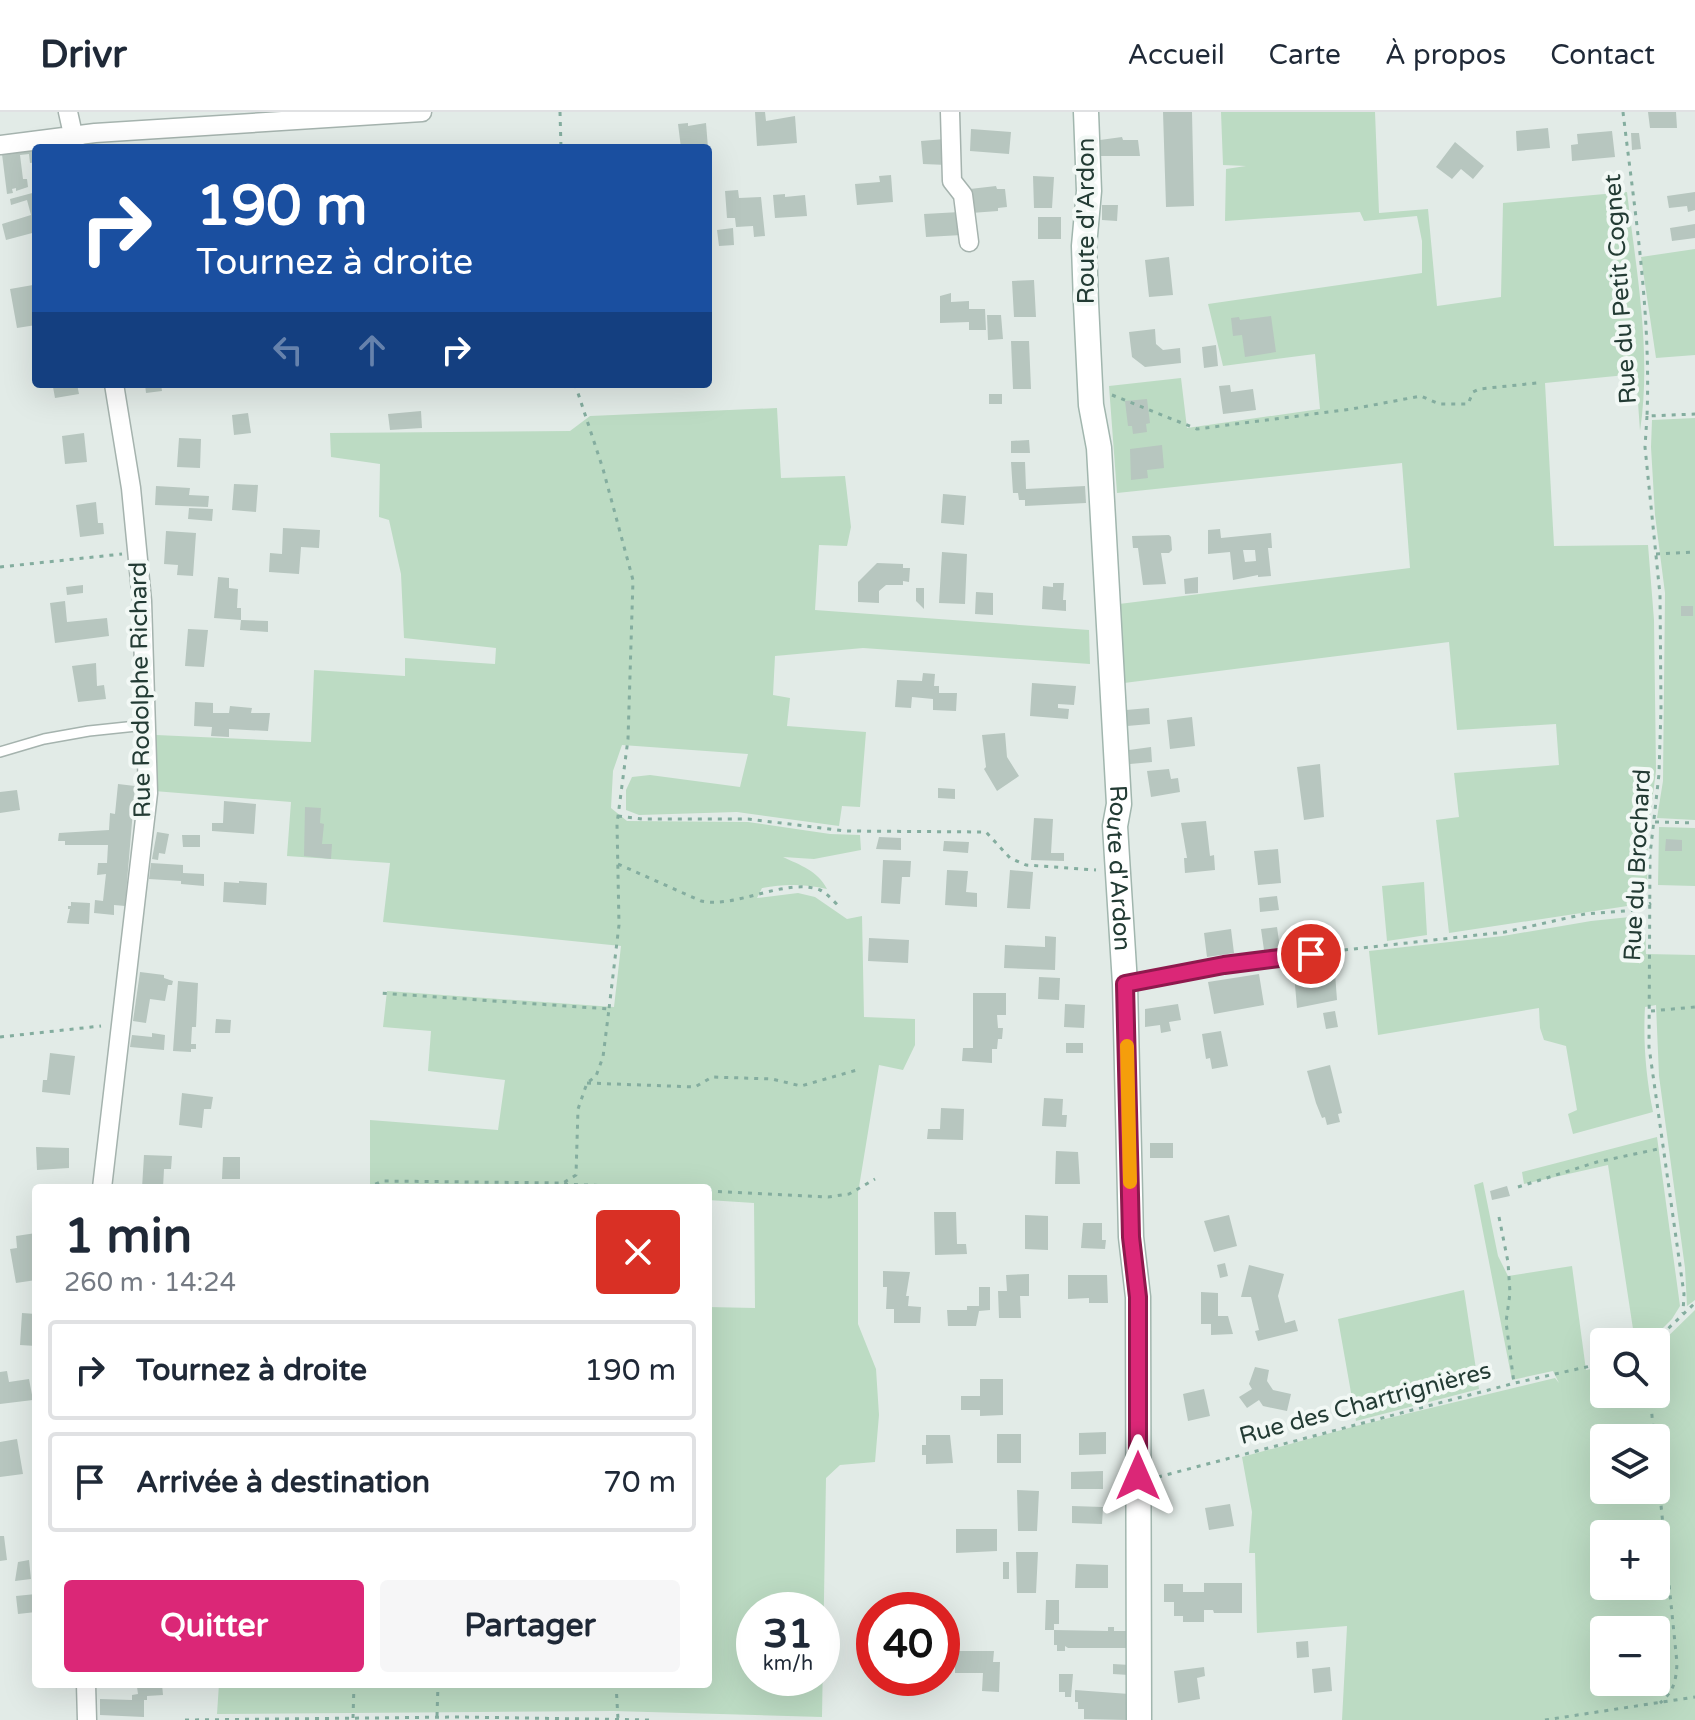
<!DOCTYPE html>
<html lang="fr">
<head>
<meta charset="utf-8">
<style>
	body { margin:0; font-family:"Varela Round",sans-serif; background:#f6f6f7; color:#1f2937; height:100vh; display:flex; flex-direction:column; font-size:30px; white-space:nowrap }
	* { box-sizing:border-box; margin:0 }
	p { font-size:26px; color:#747a83 }
	.icon { flex:none; width:44px; height:44px; fill:none; stroke:currentColor; stroke-width:2; stroke-linecap:round; stroke-linejoin:round }
	.map { position:relative; flex:1; overflow:hidden }
	.panel { position:absolute; left:32px; top:1072px; width:680px; height:504px; display:flex; flex-direction:column; background:#fff; border-radius:8px; box-shadow:0 8px 32px #0002 }
	.panel>* { flex:none }
	.top-card { position:absolute; left:32px; top:32px; width:680px; height:244px; border-radius:8px; box-shadow:0 8px 32px #0002; background:#1a4fa0; color:#fff; overflow:hidden }
	.buttons { position:absolute; left:1590px; top:1216px; display:grid; gap:16px }
	.buttons a { display:grid; place-items:center; width:80px; height:80px; border-radius:8px; background:#fff; box-shadow:0 8px 32px #0002; font-size:40px }
	.speed { position:absolute; left:736px; top:1480px; display:flex; gap:16px; font-size:40px; font-weight:700; text-align:center }
	.speed>* { display:grid; place-content:center; width:104px; height:104px; border-radius:50%; background:#fff; box-shadow:0 8px 32px #0002; line-height:1 }
	.speed small { font-size:20px; font-weight:400 }
	.speed .limit { border:12px solid #d22; background:#fff; color:#111 }
	.pin { position:absolute; display:grid; place-items:center; width:68px; height:68px; color:#fff; margin:-34px; border:4px solid #fff; border-radius:50%; box-shadow:0 2px 8px #0007 }
	.me { position:absolute; width:88px; margin:-44px; rotate:0deg; stroke-linejoin:round; filter:drop-shadow(0 0 6px #0008) }
	.turn { display:flex; align-items:center; gap:28px; height:168px; padding:0 32px; font-size:36px }
	.turn .icon { width:104px; height:104px; stroke-width:2.5 }
	.turn b { display:block; font-size:56px; line-height:68px }
	.lanes { display:flex; align-items:center; height:76px; padding:0 32px; background:#0003; justify-content:center; gap:40px; direction:ltr }
	.lanes .off { opacity:.35 }
	.round { display:grid; place-items:center; flex:none; width:84px; height:84px; border-radius:8px; background:#f6f6f7 }
	.overview { display:flex; align-items:center; justify-content:space-between; height:136px; padding:0 32px }
	h1 { font-size:48px; font-weight:800; line-height:60px }
	.primary-button { display:flex; gap:16px; margin-top:auto; padding:16px 32px }
	.primary-button a { flex:1; height:92px; border-radius:8px; background:#db2777; color:#fff; font-size:32px; font-weight:800; line-height:92px; text-align:center }
	.primary-button a+a { background:#f6f6f7; color:#1f2937 }
	ul { padding:0; list-style:none }
	li { display:flex; align-items:center; gap:24px; height:100px; margin:0 16px 12px; padding:0 16px; border:4px solid #e0e1e3; border-radius:8px }
	li div { flex:1 }
	li b { display:block; font-size:30px }
	li em { font-style:normal }
	header { display:flex; align-items:center; gap:48px; box-sizing:border-box; height:112px; padding:0 40px; background:#fff; border-bottom:2px solid #e0e1e3 }
	header strong { font-size:38px }
	nav { display:flex; gap:44px; margin-inline-start:auto; font-size:28px }
	.map>svg:first-child { display:block }
</style>
</head>
<body>
<header>
<strong>Drivr</strong>
<nav><a>Accueil</a><a>Carte</a><a>À propos</a><a>Contact</a></nav>
</header>
<div class="map">
<svg width="1695" height="1608" viewBox="0 0 1695 1608">
	<rect width="100%" height="100%" fill="#e2ebe7"/>
	<path fill="#bcdbc3" fill-rule="evenodd" d="M1221,0H1375L1379,101L1428,97L1437,194L1501,185L1503,91L1627,80C1636,158 1652,240 1640,319L1636,262L1545,271L1554,434L1648,433L1654,508L1656,659L1648,720L1647,778L1644,786L1634,793L1449,821L1436,708L1459,705L1454,661L1559,653L1556,612L1457,618L1449,530L1124,571L1119,492L1410,456L1402,351L1117,381L1109,274L1181,266L1187,316L1320,297L1315,242L1223,254L1208,192L1422,161V129L1417,104L1364,109L1360,100L1225,109L1226,57L1246,54L1223,53Z
		M1695,137V243L1656,246L1641,145Z
		M777,296L781,366L845,364L851,415L847,434L819,433L815,498L1089,518L1090,552L863,536L775,544L773,583L790,586L787,614L866,620L860,695L842,694L839,714L737,700L639,703L626,698V678L632,665L650,663L740,675L748,642L622,633L613,659L611,696L627,709L748,710L830,722L860,723L861,738L814,747L783,745C800,753 818,759 827,777C804,772 785,772 762,776L757,786L798,781L815,785L847,807L862,804L864,905L915,907V933L903,958L879,953L858,1081V1212L876,1257L879,1303L875,1350L840,1353L826,1366L822,1605L613,1599L217,1602L219,1572H708V1195L755,1196L754,1091L708,1088V1076H370V1008L498,1018L505,968L428,959L431,919L383,915L387,879L614,895L621,834L383,810L390,751L287,744L291,690L154,679L156,623L311,630L314,558L405,564V546L495,552L496,536L404,526L401,462L389,408L379,405L380,352L331,345L330,321L570,319L590,304ZM754,1498H822V1566H754Z
		M1695,306V708L1657,706L1663,669L1665,481L1655,403L1651,335L1652,308Z
		M1659,715L1695,716V774L1658,773Z
		M1424,770L1427,823L1387,829L1382,774Z
		M1630,805C1649,811 1645,826 1646,842L1695,843V1188L1687,1194L1685,1156L1659,964L1656,893L1645,895C1643,931 1646,965 1653,1000L1573,1022L1568,1002L1577,998L1566,934L1544,928L1540,916L1539,896L1378,923L1369,839L1503,824L1591,809Z
		M1657,1025L1680,1194L1672,1207L1649,1230H1635L1608,1053L1524,1072L1522,1060Z
		M1483,1070L1498,1144L1508,1164L1572,1154L1586,1258L1604,1254V1282H1656V1236L1695,1198V1608H1342L1347,1514L1257,1521L1255,1441H1249L1252,1400L1242,1345L1356,1314L1555,1266L1559,1271L1553,1259L1512,1268L1474,1073ZM1604,1326H1656V1378H1604ZM1604,1422H1656V1474H1604ZM1604,1518H1656V1570H1604Z
		M1464,1178L1479,1277L1356,1309L1338,1207Z"/>
	<path fill="#b7c6bf" fill-rule="evenodd" d="M755,0H765L766,9L795,4L797,31L757,34Z
		M1163,0H1192L1194,94L1166,95Z
		M1648,0H1676L1677,16H1650Z
		M688,11V14L706,11L708,36H681L678,12Z
		M1548,16L1550,36L1517,39L1516,19Z
		M971,17L1011,20L1009,42L970,39Z
		M1612,19L1615,45L1572,49L1571,33L1578,32L1577,22Z
		M1631,21H1639L1641,37L1632,38Z
		M1122,25L1123,28H1138L1140,44H1100V28Z
		M945,27L947,53L923,52L921,29Z
		M1455,30L1484,54L1473,67L1461,57L1452,67L1436,55Z
		M36,37V50L30,51L29,42L20,43L23,67H27L28,75L16,79V76L12,77L13,81L7,82L2,42Z
		M891,63L893,90L857,93L855,72L880,70L879,64Z
		M1033,64L1054,65L1052,96H1034Z
		M996,74L997,77H1005L1007,95L998,96V99L971,101L970,77Z
		M738,78L739,86L761,85L765,124L754,125L753,114L736,115L735,106H727L725,79Z
		M36,80V120L6,128L2,112L31,103L27,88L11,93L10,87Z
		M1695,80V98L1688,100L1687,94L1669,96L1667,84Z
		M785,82V85L805,83L807,104L775,106L773,83Z
		M1102,93H1118L1117,109L1102,108Z
		M960,100L962,123L926,125L924,102Z
		M1038,105H1061V127H1038Z
		M1695,112V126L1672,129L1670,116Z
		M733,116L734,133L719,134L717,118Z
		M1169,145L1173,183L1149,185L1145,148Z
		M1034,168L1036,205H1014L1012,169Z
		M33,173L36,213L17,216L10,177Z
		M951,181V190L969,189V197H985L986,218H969V210L940,211V184Z
		M987,203H1001L1003,227L988,228Z
		M1271,204L1276,240L1245,245L1242,223L1233,224L1231,206L1239,205L1240,208Z
		M1155,217L1156,232L1163,238L1180,236L1181,251L1145,255L1132,245L1129,220Z
		M1011,229H1029L1031,277H1013Z
		M1216,233L1218,254L1204,256L1202,235Z
		M45,272H77L79,282L55,286L53,275L46,276Z
		M145,272H161L162,279L146,281Z
		M1230,273L1231,280L1253,277L1256,298L1223,302L1219,274Z
		M989,282H1002V292H989Z
		M1147,287L1150,311L1146,312L1147,320L1133,322L1132,314H1128L1125,289Z
		M421,299L422,316L390,318L388,302Z
		M248,301L251,321L234,323L232,303Z
		M84,321L87,350L65,352L62,324Z
		M179,326L201,327L200,356L177,355Z
		M1029,328L1030,341H1011V329Z
		M1162,333L1164,356L1147,358L1148,366L1131,368L1130,337Z
		M1011,350H1025L1026,377L1085,374L1086,391L1025,394V388H1019L1018,381H1013Z
		M234,372L258,373L256,400L232,398Z
		M156,374L190,376L189,383L209,384L208,395L155,393Z
		M943,382L966,384L964,413L941,411Z
		M96,390L98,411H103L104,422L80,425L76,393Z
		M189,396L213,397L212,409L188,407Z
		M283,416L320,418L319,436L301,435L299,462L269,460L270,441L282,442Z
		M1220,417L1221,426L1271,421L1272,436H1268L1271,464L1258,465V463L1233,468L1230,440L1208,442V418ZM1243,438H1255L1256,449L1245,450Z
		M166,419L196,421L193,464L177,463L178,453L164,452Z
		M1169,423L1171,425L1172,438L1169,441H1161L1166,472L1143,473L1138,436H1133L1132,424Z
		M942,440L967,442L965,492L939,491Z
		M877,451L903,452V456H910L909,470L903,469V473H886L879,479V491L858,490V470Z
		M218,465L229,466V476L238,477L237,496H241V508L214,506Z
		M1198,465V481L1185,482L1184,467Z
		M1053,471H1064L1063,488H1066V499L1042,497L1043,474L1053,475Z
		M83,473V481L67,483L66,475Z
		M916,476H924V497L916,489Z
		M976,480L993,481V503L975,502Z
		M65,489L67,510L107,506L109,524L55,531L50,491Z
		M1681,494H1693V504H1681Z
		M241,508L268,509V520L240,518Z
		M188,517L208,518L204,555L185,554Z
		M96,551L97,574L104,573L106,587L78,590L72,554Z
		M923,561L935,562L934,574H939V581H957L956,599L933,598V587L912,585L911,596L895,595L897,568L922,569Z
		M1032,571L1076,574L1074,593L1058,592V596L1069,597L1068,607L1030,604Z
		M195,590L213,591V601H229L230,594L252,596L251,601H270L268,619L229,617V625L211,624L212,615L194,614Z
		M1149,596L1150,612L1127,614L1126,598Z
		M1192,605L1195,634L1170,637L1167,608Z
		M1005,621L1007,645L1019,664L997,679L984,657L986,655L982,623Z
		M1151,635L1152,650L1130,652L1129,638Z
		M1320,652L1324,705L1304,708L1297,655Z
		M1169,657L1171,667L1178,666L1180,680L1151,685L1147,659Z
		M118,672L135,674L125,794L114,793V803L94,801L95,788L103,789L106,762L97,763L98,751H107L108,733H65V729H58L59,721L109,718L110,701L115,702Z
		M938,676L955,677V687L938,686Z
		M17,678L20,698L0,701V680Z
		M224,689L256,692L254,722L212,719V711H223Z
		M305,695L321,696L320,711L324,712L322,732H332L331,747L304,744Z
		M1034,706L1053,707L1051,741H1064V749L1031,748Z
		M1206,709L1210,744L1214,743L1215,758L1185,761L1184,746H1187L1181,711Z
		M157,720L169,722L165,742L159,741L158,748L152,747Z
		M182,723H200V735H183Z
		M879,725L901,726V738L876,737Z
		M1666,727L1682,728V739H1665Z
		M944,729L969,730L968,741L943,739Z
		M1278,737L1281,771L1258,773L1254,739Z
		M883,748L911,749L910,765H902L900,792L881,791Z
		M151,751L183,753V761L204,762V774L181,772V769L149,767Z
		M947,758L968,759L966,780L977,781V795L945,793Z
		M1010,758L1033,760L1030,797L1007,796Z
		M239,769L267,771L266,793L223,790L224,770L239,771Z
		M1277,784L1279,798L1260,800L1259,786Z
		M71,790L90,791L89,812L67,811L70,797H68V794H71Z
		M1277,815L1280,836L1264,838L1261,817Z
		M1231,817L1234,841L1207,845L1204,821Z
		M1045,824L1056,825L1055,858L1004,856L1005,833L1045,835Z
		M869,826L909,828L908,851L868,849Z
		M1334,847L1337,888L1297,896L1293,850Z
		M140,860L164,863V866L173,869L172,873H168L165,889L150,887L146,911L133,909Z
		M1259,862L1264,893L1214,902L1208,870Z
		M1039,865L1060,866L1059,888L1038,887Z
		M178,869L198,871L196,915H192L191,932H196V937H191V940L173,939Z
		M973,881H1006V903H997L998,916H1003L1002,927H998L997,937H992V951L962,949L963,936H973Z
		M1065,892L1085,893L1084,916L1064,915Z
		M1178,892L1181,908L1169,910L1171,919L1161,921L1160,913L1145,915V897Z
		M1335,899L1338,915L1326,917L1323,901Z
		M216,907L231,908L230,921H215Z
		M1221,919L1228,954L1212,957L1210,946L1206,947L1202,922Z
		M152,921L165,923L164,938L130,935L132,923L152,925Z
		M1066,931H1083V941H1066Z
		M50,941L75,944L70,983L42,980L43,968H47Z
		M1330,953L1342,1001L1338,1002L1340,1010L1327,1013L1325,1005L1322,1006L1316,991L1307,959Z
		M182,981L213,985L211,997H204L202,1016L179,1013Z
		M1044,986L1063,987L1062,1003H1067L1066,1015L1042,1014Z
		M941,996L964,997L963,1028L927,1027L928,1017H940Z
		M1150,1031H1173V1046H1150Z
		M36,1035L69,1036V1056L37,1058Z
		M1056,1039L1078,1040L1080,1072H1055Z
		M144,1043L172,1044L171,1057H164L163,1076H142Z
		M223,1045H240V1067H222Z
		M1507,1074L1510,1084L1492,1088L1490,1079Z
		M934,1100H956L957,1132H966L967,1142L935,1143Z
		M1025,1103L1048,1104V1138L1025,1137Z
		M1229,1103L1237,1134L1214,1140L1204,1109Z
		M1083,1111H1102V1128H1106L1105,1137L1081,1136Z
		M36,1121V1143L33,1144L36,1168L16,1171L10,1137L17,1136L16,1124Z
		M1225,1151L1228,1164L1220,1166L1217,1153Z
		M1249,1153L1284,1162L1278,1184L1285,1211L1295,1208L1298,1219L1258,1229L1255,1219L1259,1218L1251,1185H1241Z
		M883,1159L910,1160L906,1184H909L908,1194L921,1195L920,1211H894V1197H886L887,1175H883Z
		M1029,1162V1184H1020L1021,1206H999L998,1179H1007L1006,1163Z
		M1068,1163H1107L1108,1191H1089V1186L1068,1187Z
		M979,1175H990V1198L979,1199L976,1214H948L947,1198H967V1194H979Z
		M1201,1180L1218,1181V1204H1228L1233,1222L1211,1223V1212H1201Z
		M22,1201L36,1202V1234L20,1233Z
		M1255,1255L1269,1258L1267,1269L1273,1278L1291,1282L1287,1299L1263,1294L1259,1288L1247,1296L1239,1285L1252,1277L1249,1272Z
		M7,1259L9,1270L29,1267L33,1288L0,1292V1260Z
		M980,1267H1003V1303L980,1304V1298H961V1284H980Z
		M1204,1277L1210,1304L1188,1309L1183,1282Z
		M1106,1320V1342L1079,1343V1321Z
		M997,1322H1021V1351H997Z
		M926,1323H950L953,1351L926,1352V1343H922V1333H926Z
		M17,1327L23,1362L0,1365V1330Z
		M1103,1359V1377H1071V1360Z
		M1017,1378L1039,1379L1037,1419H1018Z
		M1230,1392L1234,1414L1209,1418L1205,1396Z
		M1072,1394L1103,1395L1102,1412L1072,1411Z
		M956,1417H997V1439L956,1441Z
		M0,1424H4L7,1448L0,1449Z
		M1016,1440H1038L1036,1481H1017Z
		M29,1448L31,1467L15,1469L18,1450Z
		M1003,1450H1009V1467H1003Z
		M1076,1452L1108,1453V1476H1075Z
		M1204,1471H1242V1501H1214L1213,1498H1204V1510H1183V1504H1174V1490H1164V1472H1183V1480H1204Z
		M36,1482V1500L18,1502L16,1484Z
		M1046,1488H1059V1512H1054V1518H1045Z
		M1108,1515H1114V1519H1128L1129,1536H1068L1065,1534V1539H1057V1533H1054V1518L1108,1519Z
		M1308,1529L1309,1545L1297,1546L1296,1530Z
		M955,1539H994L993,1550H1000L999,1580L982,1579L983,1561H955Z
		M1113,1552L1130,1553L1129,1563L1113,1562Z
		M1204,1555L1205,1564L1197,1566L1200,1587L1178,1591L1174,1559Z
		M1330,1555L1332,1579L1314,1581L1312,1557Z
		M1059,1562H1073L1071,1585H1065V1580H1059Z
		M142,1572H162L163,1583L147,1584V1588H144V1605L100,1603V1587L132,1588V1583L138,1582L137,1575L143,1574Z
		M1075,1578L1129,1582L1128,1608L1084,1607V1597H1078V1590H1075Z"/>
	<g fill="none" stroke-linecap="round" stroke-linejoin="round">
		<g stroke="#a5b3ae" stroke-width="12">
			<path id="lane" d="M0,640L44,627L89,619L146,613
				M1125,872L1224,853L1332,840"/>
		</g>
		<g stroke="#a5b3ae" stroke-width="21">
			<path id="street" d="M68,0L76,36
				M950,0L952,69L963,83L969,130
				M0,33L95,21L422,0
				M102,1076L148,681L142,489L131,376L114,272
				M86,1572L87,1608"/>
		</g>
		<g stroke="#a1b6ae" stroke-width="27">
			<g id="secondary">
				<path id="s1" d="M1086,0L1089,79L1084,134L1086,191L1091,293L1099,336L1119,692L1115,714L1125,872L1131,1125L1138,1185L1139,1608"/>
			</g>
		</g>
		<path stroke="#84ad9f" stroke-width="3" stroke-dasharray="4 6" stroke-linecap="butt" d="M560,0L561,36
			M1623,0C1635,101 1651,202 1647,304L1695,302
			M575,272L603,357L633,468L628,627L617,712L619,813L609,897
			M1112,283L1197,317L1352,297L1421,284L1439,292H1468L1473,280L1479,277L1537,271
			M1647,304L1645,335L1660,483L1661,596L1659,662L1650,743L1649,935L1684,1182L1683,1201
			M1656,442L1695,440
			M0,455L122,442
			M618,704L642,707H748L846,719L986,720L1010,746L1026,753L1096,758
			M1655,710L1695,711
			M618,752L701,789C735,797 786,765 820,778C827,781 834,790 840,795
			M1344,838L1505,820L1585,802L1638,798L1651,791
			M1651,899L1695,895
			M0,925L101,914
			M587,971L695,975L712,965L772,967L801,974L857,958
			M564,1072L652,1076
			M1518,1075L1597,1050L1663,1036
			M366,1076L383,1069L563,1071L576,1063L578,997L587,971L596,964L603,945L609,897L379,881
			M708,1079L828,1085L849,1082L875,1067
			M1499,1105L1508,1150L1510,1181L1506,1210L1514,1271
			M1654,1230L1695,1191
			M1650,1282L1654,1326
			M1656,1344L1677,1551C1676,1569 1674,1579 1660,1591
			M1158,1365L1515,1271L1604,1251
			M616,1572L618,1607
			M437,1604L438,1572
			M353,1606L354,1572
			M185,1608L459,1605L651,1608
			M1545,1608L1695,1585"/>
		<use href="#lane" stroke="#fff" stroke-width="9"/>
		<use href="#street" stroke="#fff" stroke-width="18"/>
		<use href="#secondary" stroke="#fff" stroke-width="24"/>
	</g>
	<g fill="none" stroke-linecap="round" stroke-linejoin="round">
		<g stroke="#8e194d" stroke-width="20">
			<path id="route" d="M1138,1364V1185L1131,1125L1125,872L1224,853L1311,842"/>
		</g>
		<use href="#route" stroke="#db2777" stroke-width="14"/>
		<path stroke="#f59e0b" stroke-width="14" d="M1127,934L1130,1070"/>
	</g>
	<g text-anchor="middle" stroke-width="8" stroke-linejoin="round" paint-order="stroke">
		<g font-size="24" fill="#233b34" stroke="#f2f8f5">
			<text transform="translate(1086 109) rotate(-90)" y="8">Route d'Ardon</text>
			<text transform="translate(1620 177) rotate(-94)" y="8">Rue du Petit Cognet</text>
			<text transform="translate(140 578) rotate(-91)" y="8">Rue Rodolphe Richard</text>
			<text transform="translate(1637 753) rotate(-87)" y="8">Rue du Brochard</text>
			<text dy="8" stroke="none"><textPath href="#s1" startOffset="758">Route d'Ardon</textPath></text>
			<text transform="translate(1365 1291) rotate(-15)" y="8">Rue des Chartrignières</text>
		</g>
	</g>
</svg>
<div class="buttons">
<a><svg class="icon" aria-label="search" viewBox="0 0 24 24"><circle cx="10" cy="10" r="6"/><path d="M15 15l6 6"/></svg></a>
<a><svg class="icon" aria-label="layers" viewBox="0 0 24 24"><path d="M12 4l9 5-9 5-9-5zM3 14l9 5 9-5"/></svg></a>
<a>+</a>
<a>−</a>
</div>
<div class="speed"><div>31<small>km/h</small></div><div class="limit">40</div></div>
<div class="pin" style="left:1311px;top:842px;background:#d93025"><svg class="icon" aria-label="arrive" viewBox="0 0 24 24"><path d="M6 21V4h12l-3 4 3 4H6"/></svg></div>
<svg class="me" style="left:1138px;top:1364px" viewBox="-20 -20 40 40"><path d="M0-17L14 15 0 8-14 15z" fill="#db2777" stroke="#fff" stroke-width="4"/></svg>
<div class="top-card">
<div class="turn"><svg class="icon" aria-label="right" viewBox="0 0 24 24"><path d="M7 20v-9h11M14 6l5 5-5 5"/></svg><div><b>190 m</b>Tournez à droite</div></div>
<div class="lanes"><svg class="icon off" aria-label="left" viewBox="0 0 24 24"><path d="M17 20v-9H6M10 6l-5 5 5 5"/></svg><svg class="icon off" aria-label="ahead" viewBox="0 0 24 24"><path d="M12 20V5M6 11l6-6 6 6"/></svg><svg class="icon" aria-label="right" viewBox="0 0 24 24"><path d="M7 20v-9h11M14 6l5 5-5 5"/></svg></div>
</div>
<section class="panel">
<div class="overview"><div><h1>1 min</h1><p>260 m · 14:24</p></div><a class="round" style="background:#d93025;color:#fff"><svg class="icon" aria-label="close" viewBox="0 0 24 24"><path d="M6 6l12 12M18 6L6 18"/></svg></a></div>
<ul>
<li><svg class="icon" aria-label="right" viewBox="0 0 24 24"><path d="M7 20v-9h11M14 6l5 5-5 5"/></svg><div><b>Tournez à droite</b></div><em>190 m</em></li>
<li><svg class="icon" aria-label="arrive" viewBox="0 0 24 24"><path d="M6 21V4h12l-3 4 3 4H6"/></svg><div><b>Arrivée à destination</b></div><em>70 m</em></li>
</ul>
<div class="primary-button"><a>Quitter</a><a>Partager</a></div>
</section>
</div>
</body>
</html>
